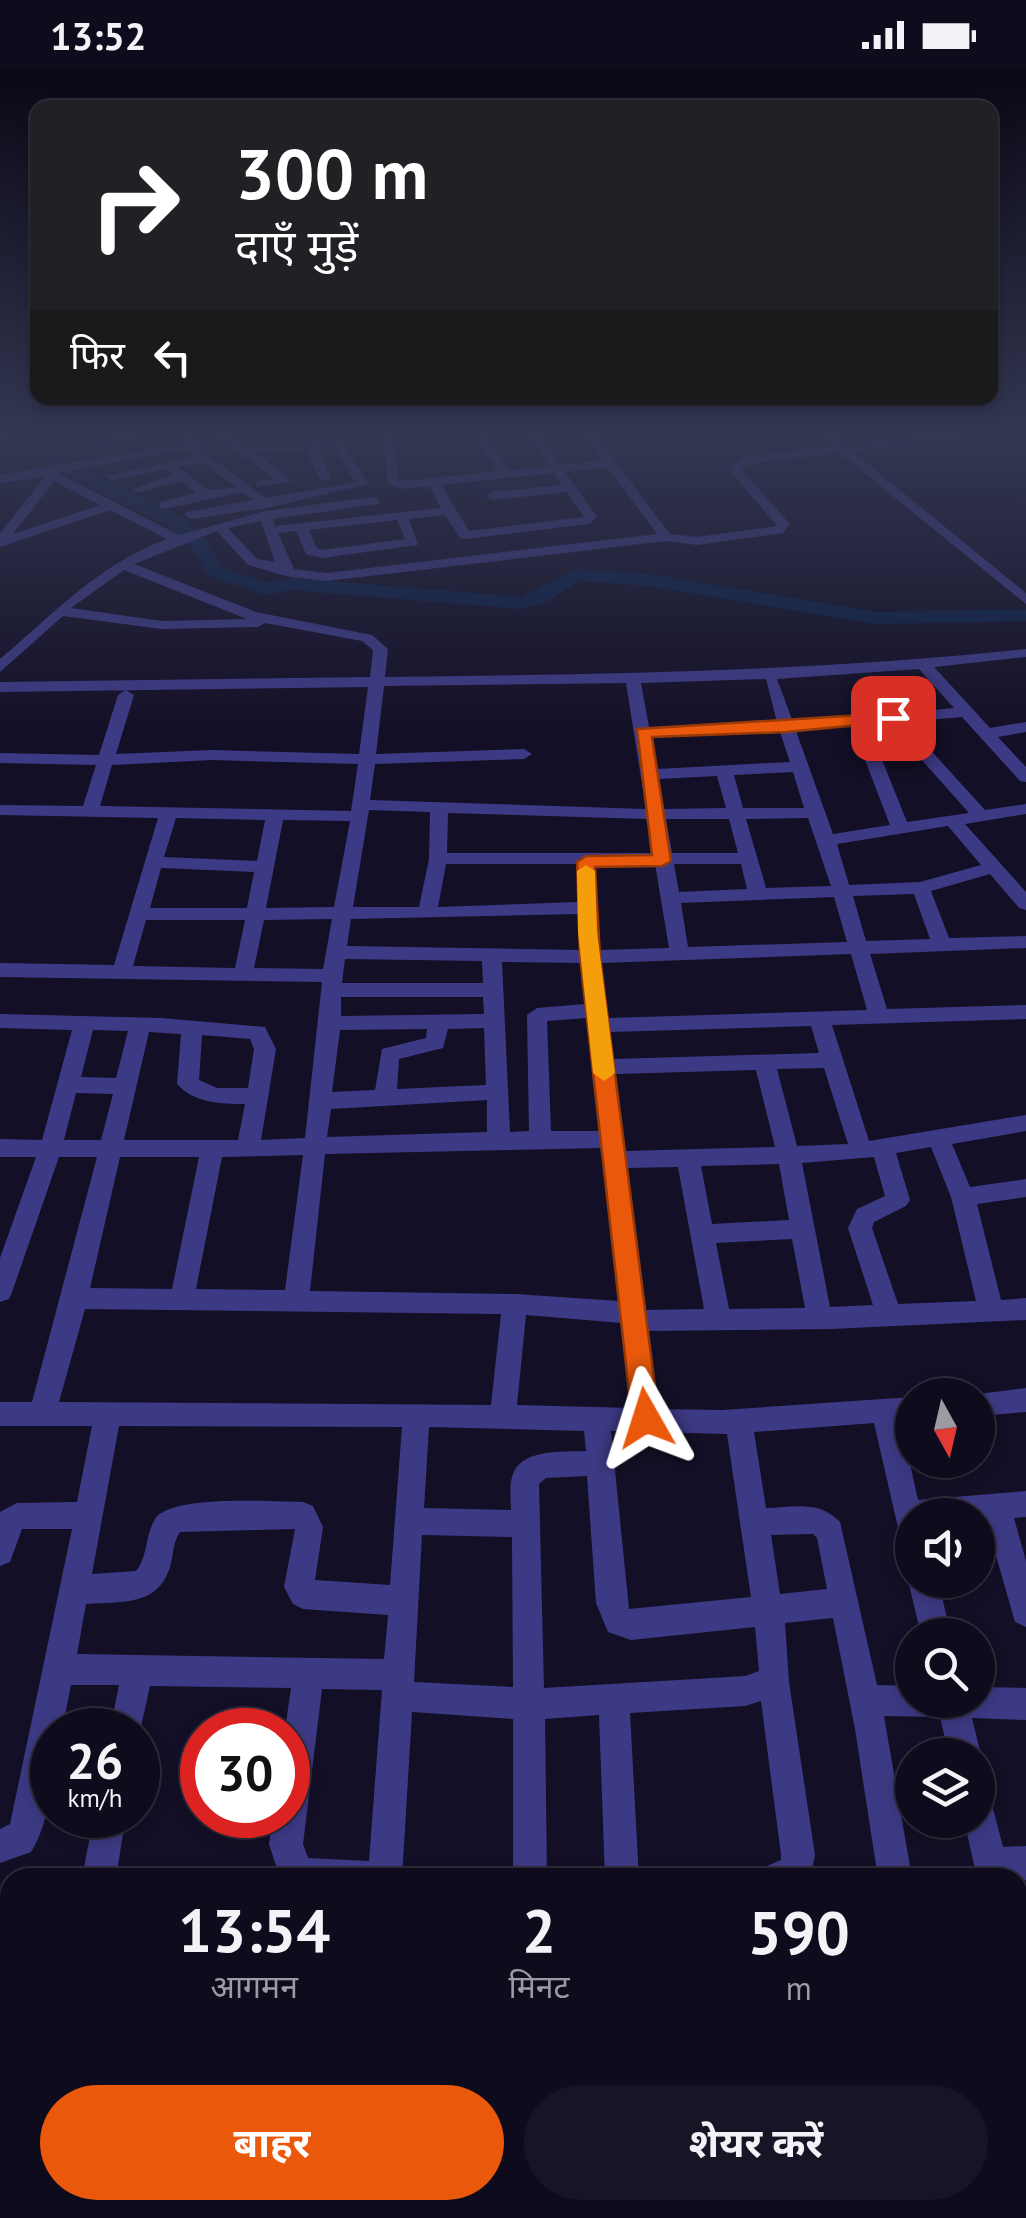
<!DOCTYPE html>
<html lang="hi">
<head>
<meta charset="utf-8">
<style>
	body { margin:0; font-family:"PT Sans","Noto Sans Devanagari",sans-serif; background:#171425; color:#f1f3f6; height:100vh; display:flex; flex-direction:column; font-size:38px; white-space:nowrap }
	* { box-sizing:border-box; margin:0 }
	p { font-size:32px; color:#9b9ba3 }
	.icon { flex:none; width:55px; height:55px; fill:none; stroke:currentColor; stroke-width:2; stroke-linecap:round; stroke-linejoin:round }
	.map { position:relative; flex:1; overflow:hidden }
	.details { position:absolute; left:0px; top:1798px; width:1028px; height:352px; display:flex; flex-direction:column; background:#0e0b1c; border-radius:30px 30px 0 0; box-shadow:0 5px 15px #0003,0 0 0 2px #2e2b3b }
	.details>* { flex:none }
	.guide { position:absolute; left:30px; top:30px; width:968px; height:305px; border-radius:20px; box-shadow:0 5px 15px #0003,0 0 0 2px #2e2b3b; background:#202124; color:#fff; overflow:hidden }
	.needle { width:65px; rotate:172deg }
	.fabs { position:absolute; left:895px; top:1308px; display:grid; gap:20px }
	.fabs a { display:grid; place-items:center; width:100px; height:100px; border-radius:50%; background:#0e0b1c; box-shadow:0 5px 15px #0003,0 0 0 2px #2e2b3b; font-size:50px }
	.speed { position:absolute; left:30px; top:1638px; display:flex; gap:20px; font-size:50px; font-weight:700; text-align:center }
	.speed>* { display:grid; place-content:center; width:130px; height:130px; border-radius:50%; background:#0e0b1c; box-shadow:0 5px 15px #0003,0 0 0 2px #2e2b3b; line-height:1 }
	.speed small { font-size:25px; font-weight:400 }
	.speed .limit { border:15px solid #d22; background:#fff; color:#111 }
	.pin { position:absolute; display:grid; place-items:center; width:85px; height:85px; color:#fff; margin:-42px; border-radius:20px; box-shadow:0 5px 15px #0006 }
	.me { position:absolute; width:110px; margin:-55px; rotate:354deg; stroke-linejoin:round; filter:drop-shadow(0 0 8px #0008) }
	.turn { display:flex; align-items:center; gap:35px; height:210px; padding:0 40px; font-size:45px }
	.turn .icon { width:130px; height:130px; stroke-width:2.5 }
	.turn b { display:block; font-size:70px; line-height:85px }
	.then { display:flex; align-items:center; height:95px; padding:0 40px; background:#0003; gap:20px; font-size:38px }
	.eta { display:flex; justify-content:space-evenly; align-items:center; height:170px; text-align:center }
	.eta b { font-size:60px; font-weight:700; line-height:70px }
	.cta { display:flex; gap:20px; margin-top:auto; padding:20px 40px }
	.cta a { flex:1; height:115px; border-radius:60px; background:#ea580c; color:#fff; font-size:40px; font-weight:700; line-height:115px; text-align:center }
	.cta a+a { background:#171425; color:#f1f3f6 }
	.status { display:flex; justify-content:space-between; align-items:center; height:70px; padding:0 50px; background:#0e0b1c; direction:ltr }
	.status svg { height:28px; fill:currentColor }
	.map>svg:first-child { display:block }
</style>
</head>
<body>
<div class="status"><b>13:52</b><svg viewBox="0 0 49 12"><path d="M0 12V9h3v3zM5 12V6h3v6zM10 12V3h3v9zM15 12V0h3v12zM26 1h20v11H26zM47 4h2v5h-2z"/></svg></div>
<div class="map">
<svg width="1026" height="2148" viewBox="0 0 1026 2148">
	<rect width="100%" height="100%" fill="#130f26"/>
	<g fill="none" stroke-linecap="round" stroke-linejoin="round">
		<path stroke="#0a1f44" stroke-width="8" d="M106,2148L107,2140"/>
		<path fill="#0a1f44" fill-rule="evenodd" d="M0,363H9L182,447L205,469L222,497L266,513L291,508L521,527L577,499L649,504L876,542L1026,539V551L876,554L649,516L579,511L547,532L521,539L291,520L265,525L208,505L190,476L168,455L0,371Z"/>
		<path fill="#3d3a85" fill-rule="evenodd" d="M2,363H14L0,381Z
			M138,363H164L82,380L76,376Z
			M187,363L192,372L227,366L247,377L342,370L368,414L267,438L191,449L185,445L186,442L253,430L243,422L164,439L160,438V432L196,423L181,411L138,423L132,419L173,405L166,399L112,410L106,406L195,386L186,380L57,403L179,465L265,441L374,427L380,431L378,434L273,449L275,456L441,438L429,416L404,419L388,414L383,363H395L398,409L405,411L498,401L472,363H484L509,400L549,396L525,363H537L560,395L602,390L582,363H594L670,464L697,467L777,456L728,398L745,387L832,376L817,363H830L845,375L962,363H1013L852,381L1026,523V534L840,383L748,394L741,399L790,454L783,463L697,475L666,471L327,511L290,507L248,495L217,461L134,494L256,542L372,565L388,579L385,607C600,604 812,602 1026,579V587L934,597L990,658L1026,652V662L998,667L1026,697V712L1020,711L962,647L905,652L985,740L1026,734V744L965,754L1026,822V840L1019,838L990,804L931,821L949,868L1026,866V878L870,884L887,939L1026,935V949L832,955L869,1071L1026,1045V1061L952,1074L970,1117L1026,1109V1127L977,1134L1001,1230L1026,1228V1250L831,1259L648,1261L658,1339L722,1340L912,1327V1351L901,1352L918,1430L1026,1421V1447L1014,1448L1026,1491V1557L1015,1552L986,1451H978V1445H912V1478L902,1475L874,1353L754,1362L766,1438C794,1437 820,1430 840,1452L877,1615L912,1616V1630H978V1617L1026,1618V1650L972,1648L981,1685L978,1693V1685H949L940,1647L884,1646L912,1808H878L855,1659L833,1548L785,1553L789,1612L815,1785L810,1808H762L767,1796L781,1790V1785L761,1631L745,1636L630,1643L639,1808H605L599,1645L545,1649L547,1808H513V1649L412,1642L402,1808H280L269,1774L273,1745H288L285,1660L291,1618L150,1616L138,1670V1660H110L119,1615H71L62,1660H52C52,1700 53,1747 31,1782L0,1793V1759L10,1754L72,1459H22L10,1492L0,1496V1442L17,1433L77,1432L92,1356H0V1332H32L97,1087H59L12,1222L9,1229L0,1232V1188L36,1087H0V1069L42,1070L72,960L0,958V944L161,948L265,957L276,979L261,1070L305,1068L322,912L0,907V893L114,895L158,748L0,745V735L83,736L96,695L0,693V683L99,685L118,625L126,620L134,625L116,684L212,680L359,684L368,617L0,622V612L370,607L373,580L362,571L265,553L258,557L162,559L63,546L0,602V589C56,542 96,496 167,469L110,440L0,477V463L45,407L0,413V405L181,374L179,366ZM225,373L275,409L256,411V417L292,411L256,383L305,379L319,407L325,411L331,407L316,378L334,376L355,412L266,428L198,378ZM202,392L236,417L209,420L178,397ZM607,397L657,464L327,503L294,499L278,463L296,461L306,484L322,488L418,475L409,449L445,445L460,468L465,469L589,454L597,447L565,402ZM553,403L562,415L492,422L486,426L492,430L567,422L584,447L469,461L441,415ZM54,411L100,435L13,464ZM397,450L405,469L322,480L317,478L309,460ZM261,451L275,492L257,489L228,458ZM124,500L247,549L162,551L71,538ZM919,599L954,638L793,652L777,609ZM766,609L777,652L649,657L641,613ZM626,613L646,739L370,730L375,694L524,689L532,684L524,679L376,684L384,616ZM889,653L969,743L907,752L868,655ZM852,656L890,755L833,764L796,661ZM780,662L790,692L657,699L651,667ZM212,690L358,694L351,741L100,736L112,695ZM793,702L804,738H743L734,705ZM717,706L726,738L664,739L659,709ZM369,740L430,742L429,789L419,837H353ZM448,743L648,749L654,783H447ZM176,748L265,750L257,791L164,787ZM808,748L831,816L766,818L746,749ZM666,749H729L738,783H672ZM283,750L350,751L334,837L266,838ZM948,756L981,795L920,812L849,815L837,774ZM446,794H577L578,832L438,837ZM595,794H655L669,878L599,880ZM674,794H741L747,819L679,822ZM161,798L254,802L247,838H150ZM914,824L930,869L866,871L853,826ZM834,827L847,872L688,877L681,833ZM579,844L580,880L347,876L351,849ZM332,849L323,899L254,898L264,850ZM146,850H245L235,898L133,896ZM851,884L867,940L608,948L601,893ZM345,889L482,891L483,913H342ZM502,892L581,893L586,934L537,938L527,945L529,1061L510,1062ZM341,927H483L484,944L341,946ZM587,948L600,1061H551L547,951ZM811,956L819,983L613,989L609,962ZM484,958L486,1015L397,1019L399,989L443,978L448,959ZM427,959L426,968L382,979L375,1020L332,1022L340,960ZM93,960L128,961L116,1008L81,1007ZM149,962L181,964L177,1014C194,1033 221,1034 245,1034L238,1070H124ZM202,965L250,969L254,979L248,1018H217L199,1010ZM824,998L848,1074L797,1076L777,999ZM756,1000L775,1077L625,1081L615,1004ZM76,1023L113,1024L101,1070H64ZM487,1030V1062L327,1067L331,1039ZM931,1077L951,1127L976,1231L898,1234L872,1158L874,1152L906,1136L910,1130L896,1083ZM602,1078L619,1231L515,1224L310,1221L325,1084ZM303,1085L285,1220L196,1219L222,1087ZM120,1087H199L172,1219L90,1218ZM874,1087L885,1126L857,1139L848,1158L873,1235L830,1237L802,1093ZM779,1094L789,1150L712,1154L701,1096ZM678,1097L704,1239L645,1240L627,1098ZM792,1169L805,1238L729,1239L716,1173ZM85,1239L501,1244L491,1335L59,1332ZM526,1245L622,1253L631,1338L517,1335ZM119,1356L402,1357L390,1515L315,1510L323,1457L313,1436L303,1432C273,1432 171,1424 155,1449C145,1465 148,1487 136,1501L92,1504ZM429,1357L584,1361L586,1381C564,1382 519,1378 512,1407C509,1417 511,1430 511,1440L424,1438ZM611,1361L727,1364L751,1527L629,1539ZM587,1406L596,1533L608,1562L631,1570L755,1557L759,1601L745,1606L544,1618L539,1414L546,1408ZM295,1459L284,1517L293,1534L303,1539L388,1545L384,1589L77,1584L86,1534C119,1531 156,1537 169,1500C174,1487 172,1473 180,1462ZM813,1464L817,1468L827,1519L780,1524L771,1465ZM422,1465L512,1467L513,1617L414,1612ZM322,1619L382,1620L369,1791L308,1788L303,1774Z
			M1026,1318V1342L978,1346V1325H970Z
			M912,1500V1510H938L951,1565H921L908,1510Z
			M978,1723L990,1727L1003,1777L1026,1776V1810L977,1808L964,1750H978Z
			M94,1745H126L116,1808H82Z
			M1018,1903L1026,1907L1025,1980L1018,1977Z
			M0,1953H10V1989H0Z
			M294,2140H332L330,2148H290Z
			M387,2140H425V2148H385Z
			M481,2140H553L557,2148H484Z
			M575,2140H613V2148H573Z
			M950,2140H988L990,2148H950Z"/>
	</g>
	<linearGradient id="sky" x2="0" y2="1"><stop stop-color="#0a0815"/><stop offset="0.55" stop-color="#333752"/><stop offset="1" stop-color="#333752" stop-opacity="0"/></linearGradient>
	<rect width="1026" height="664" fill="url(#sky)"/>
	<path fill="#ea580c" stroke="#983908" stroke-width="2.5" d="M893,643L899,644V651L786,662L652,667L671,791L662,796L595,797L600,887L659,1348L655,1357L646,1360L636,1357L632,1348L580,887L577,792L586,786L652,785L637,659Z"/>
	<path fill="#f59e0b" d="M586,795L595,801L597,862L615,1003L604,1011L593,1003L578,862L577,801Z"/>
</svg>
<div class="fabs">
<a><svg class="needle" viewBox="-14 -14 28 28"><path d="M0-13l5 13h-10z" fill="#e53935"/><path d="M0 13l5-13h-10z" fill="#9b9ba3"/></svg></a>
<a><svg class="icon" aria-label="sound" viewBox="0 0 24 24"><path d="M4 9h4l5-4v14l-5-4H4zM17 9q2 3 0 6"/></svg></a>
<a><svg class="icon" aria-label="search" viewBox="0 0 24 24"><circle cx="10" cy="10" r="6"/><path d="M15 15l6 6"/></svg></a>
<a><svg class="icon" aria-label="layers" viewBox="0 0 24 24"><path d="M12 4l9 5-9 5-9-5zM3 14l9 5 9-5"/></svg></a>
</div>
<div class="speed"><div>26<small>km/h</small></div><div class="limit">30</div></div>
<div class="pin" style="left:893px;top:648px;background:#d93025"><svg class="icon" aria-label="arrive" viewBox="0 0 24 24"><path d="M6 21V4h12l-3 4 3 4H6"/></svg></div>
<svg class="me" style="left:646px;top:1348px" viewBox="-20 -20 40 40"><path d="M0-17L14 15 0 8-14 15z" fill="#ea580c" stroke="#fff" stroke-width="4"/></svg>
<div class="guide">
<div class="turn"><svg class="icon" aria-label="right" viewBox="0 0 24 24"><path d="M7 20v-9h11M14 6l5 5-5 5"/></svg><div><b>300 m</b>दाएँ मुड़ें</div></div>
<div class="then">फिर<svg class="icon" aria-label="left" viewBox="0 0 24 24"><path d="M17 20v-9H6M10 6l-5 5 5 5"/></svg></div>
</div>
<section class="details">
<div class="eta">
<div><b>13:54</b><p>आगमन</p></div>
<div><b>2</b><p>मिनट</p></div>
<div><b>590</b><p>m</p></div>
</div>
<div class="cta"><a>बाहर</a><a>शेयर करें</a></div>
</section>
</div>
</body>
</html>
